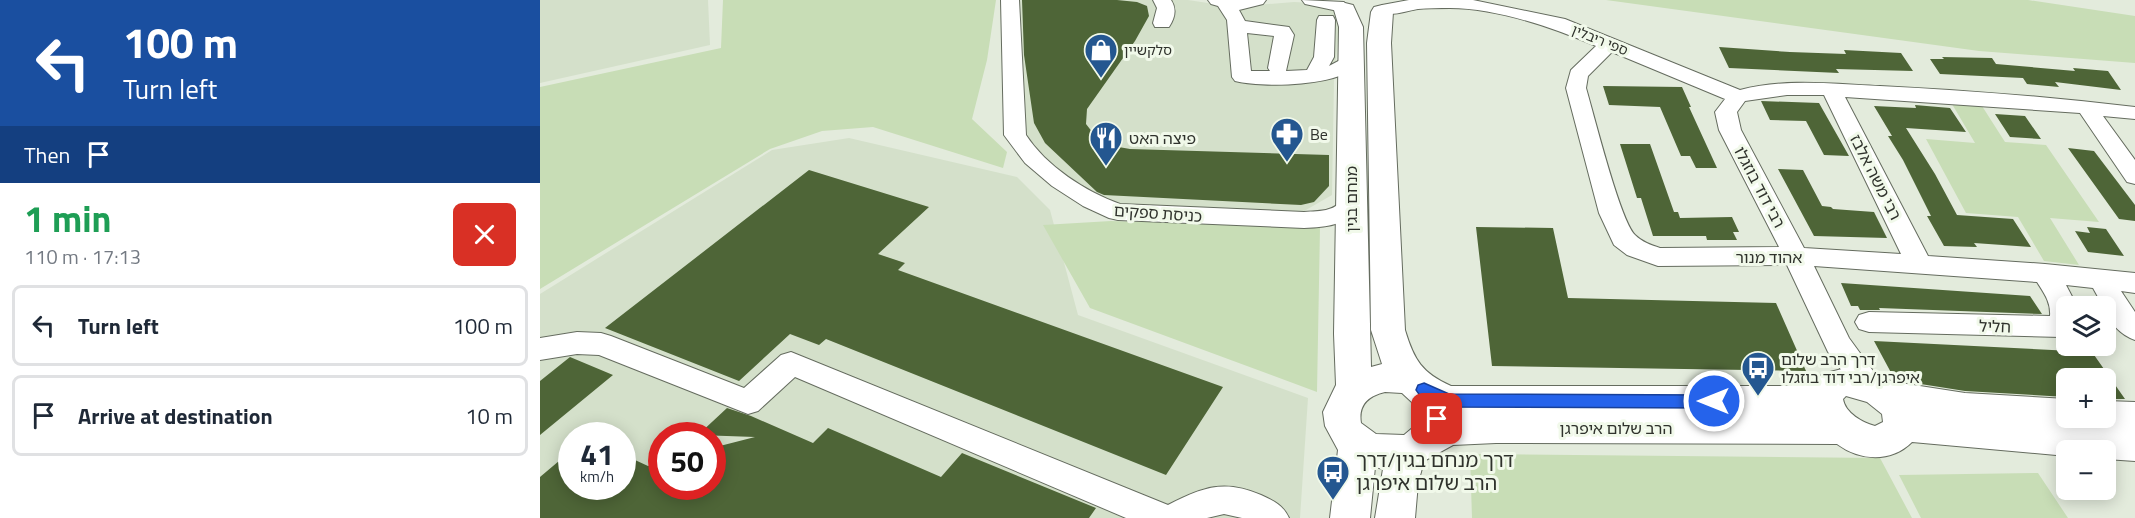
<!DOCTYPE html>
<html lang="en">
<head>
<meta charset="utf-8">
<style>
	body { margin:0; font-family:"Titillium Web","Noto Sans Hebrew",sans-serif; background:#f6f6f7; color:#1f2937; height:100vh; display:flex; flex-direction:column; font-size:22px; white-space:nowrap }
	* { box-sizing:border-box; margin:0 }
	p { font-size:20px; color:#747a83 }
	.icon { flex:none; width:33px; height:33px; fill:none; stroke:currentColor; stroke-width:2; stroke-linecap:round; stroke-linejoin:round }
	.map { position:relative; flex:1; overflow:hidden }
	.side { display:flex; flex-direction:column; background:#fff; width:540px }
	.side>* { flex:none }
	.banner { background:#1a4fa0; color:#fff; overflow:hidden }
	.controls { position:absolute; left:1516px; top:296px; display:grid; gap:12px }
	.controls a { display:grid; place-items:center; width:60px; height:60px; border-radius:9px; background:#fff; box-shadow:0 3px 15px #0003; font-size:30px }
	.speed { position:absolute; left:18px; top:422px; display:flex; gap:12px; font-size:30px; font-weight:700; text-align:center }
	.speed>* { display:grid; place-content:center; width:78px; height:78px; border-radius:50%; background:#fff; box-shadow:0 3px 15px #0003; line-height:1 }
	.speed small { font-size:15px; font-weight:400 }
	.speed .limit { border:9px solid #d22; background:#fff; color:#111 }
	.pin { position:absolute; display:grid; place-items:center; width:51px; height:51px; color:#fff; margin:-26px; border-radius:12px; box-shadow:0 3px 9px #0006 }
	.me { position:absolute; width:66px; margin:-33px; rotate:270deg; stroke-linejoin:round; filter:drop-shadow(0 0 4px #0008) }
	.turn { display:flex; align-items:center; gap:21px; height:126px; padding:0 24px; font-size:27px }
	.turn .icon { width:78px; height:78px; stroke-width:2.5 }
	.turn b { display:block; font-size:42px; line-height:51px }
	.then { display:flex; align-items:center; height:57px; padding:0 24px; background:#0003; gap:12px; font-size:22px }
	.round { display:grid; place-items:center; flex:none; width:63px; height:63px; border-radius:9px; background:#f6f6f7 }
	.overview { display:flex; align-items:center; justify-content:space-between; height:102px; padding:0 24px }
	h1 { font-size:36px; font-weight:700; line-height:45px; color:#1e9e55 }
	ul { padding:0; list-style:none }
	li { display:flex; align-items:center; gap:18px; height:81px; margin:0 12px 9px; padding:0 12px; border:3px solid #e0e1e3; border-radius:9px }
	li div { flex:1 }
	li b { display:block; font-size:22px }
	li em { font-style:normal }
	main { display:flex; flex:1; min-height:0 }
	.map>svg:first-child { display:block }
</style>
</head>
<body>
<main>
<section class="side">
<div class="banner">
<div class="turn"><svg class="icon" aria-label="left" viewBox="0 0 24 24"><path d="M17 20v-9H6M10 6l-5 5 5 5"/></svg><div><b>100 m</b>Turn left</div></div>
<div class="then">Then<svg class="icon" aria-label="arrive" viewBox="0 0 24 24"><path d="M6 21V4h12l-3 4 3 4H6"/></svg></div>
</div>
<div class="overview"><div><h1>1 min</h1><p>110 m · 17:13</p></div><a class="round" style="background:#d93025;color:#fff"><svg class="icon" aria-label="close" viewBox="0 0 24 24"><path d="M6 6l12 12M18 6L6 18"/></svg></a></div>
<ul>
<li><svg class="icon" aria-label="left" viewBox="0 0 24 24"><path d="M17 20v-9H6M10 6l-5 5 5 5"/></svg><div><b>Turn left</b></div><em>100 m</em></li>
<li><svg class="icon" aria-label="arrive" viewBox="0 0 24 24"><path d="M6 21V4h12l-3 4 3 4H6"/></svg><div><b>Arrive at destination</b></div><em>10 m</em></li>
</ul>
</section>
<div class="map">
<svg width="1595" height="518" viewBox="0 0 1595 518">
	<rect width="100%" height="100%" fill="#e3ebdc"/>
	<path fill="#d4e0ca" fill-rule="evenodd" d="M0,0H168L170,45L0,83Z
		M468,0H648L681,5L704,6L754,2L772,3L795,11L799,17V29L794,80L792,195L759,214L562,203L484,147Z
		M309,138L477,177L510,210L538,315L768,398L760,518H0V294L232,150ZM32,435H82V486H32ZM122,435H172V486H122Z"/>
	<path fill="#c8ddb6" d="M183,0H456L447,60L432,119L467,152L463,168L333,127L282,131L230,149L0,289V87L181,48Z
		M1066,0H1488L1595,16V63L1439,51Z
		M1412,104L1442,106L1465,142L1506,145L1559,222L1510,218L1539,265L1504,261L1478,217L1426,213L1386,139L1435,143Z
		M571,221L780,227L777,392L550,308L503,225Z
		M930,454L1340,458L1372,518H932Z
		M1498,473L1528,518H1381L1359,475Z"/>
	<path fill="#4e6537" d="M482,0H577L597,2L607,6L609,16L595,41L547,109L546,124L553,133L573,146L590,149L789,155V186L774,202L761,205L564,195L557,192L505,143L494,123L484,55Z
		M1179,47L1250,52L1306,54L1304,50L1361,53L1373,71L1296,69L1299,73L1189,68Z
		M1402,57L1452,58L1456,64L1535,71L1533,68L1568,71L1581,90L1515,82L1519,87L1487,84L1483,78L1400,74L1390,59H1404Z
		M1063,86L1142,87L1151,107H1149L1177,168H1156L1150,156H1141L1120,107L1069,105Z
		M1221,101L1279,103L1309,156L1284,155L1266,121L1230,120Z
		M1375,105L1410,108L1426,132L1366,128L1395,174L1417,215L1473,219L1491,247L1434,243L1437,247L1404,246L1387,216H1391L1363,160L1348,136H1352L1334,106L1376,108Z
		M1455,114L1485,116L1501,139L1470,137Z
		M1080,144H1110L1134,212H1138L1140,218L1192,217L1199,232H1193L1197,240H1167L1166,236H1113L1101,198H1097Z
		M1528,148L1554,151L1595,205V221L1579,219Z
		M1238,169L1263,170L1282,206L1291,207L1293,209L1334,212L1347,238L1274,236Z
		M269,170L389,207L338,254L365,263L358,270L683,387L626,475L286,339L279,345L250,334L199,381L65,328Z
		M936,227L1013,228L1028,298L1236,303L1266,371L952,366Z
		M1547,227L1566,229L1584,256L1548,252L1535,231L1550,233Z
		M1301,283L1490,296L1502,314L1339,308L1340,310H1320L1318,306H1311Z
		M1334,341L1552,352L1585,399H1566V378H1527V397L1425,391L1355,380Z
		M30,357L73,375L0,435V381Z
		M187,408L211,416L273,443L288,428L401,477L422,453L556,508L549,518H0V477L32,450V486H82V454L108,466L122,462V486H172V448L215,437L158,435Z"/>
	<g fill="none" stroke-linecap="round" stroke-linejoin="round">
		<g stroke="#656c5f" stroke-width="2">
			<path id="minor" d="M461,0H479L486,135C506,166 546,192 580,204L764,212C772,211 781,212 789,209C803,205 803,194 819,198L823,204C810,225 787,227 764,228L578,220L569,218L543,206L512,186L485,163L464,135Z
				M613,0H631C637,9 635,18 629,27H615L613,23L617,8Z
				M668,0H726L723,4L699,10L705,21L749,27L754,35L746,71L767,70L774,57L777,20L779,16H793L795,20L794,57L789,66L804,58H818L821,62C804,87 722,88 695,81L692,77L687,20L678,6L671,4ZM707,33L734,36L728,68L730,71H711Z
				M762,0L804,2L807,6L804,10L798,11L765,4Z
				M869,0H933L1025,19L1200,90C1246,78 1293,84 1340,86C1425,90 1510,97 1595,107V119L1563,116L1595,160V184L1587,182L1540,113L1305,97L1388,256L1505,264L1595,273V293L1581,291L1595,312V340C1581,335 1566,321 1566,306H1563L1553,288L1526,285L1537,306H1527V336L1521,337L1329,332L1319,329L1315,322L1319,315L1329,312L1510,316C1511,302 1504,293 1497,282L1274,266L1309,338L1344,386L1339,394L1329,398L1319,394L1288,352L1247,265L1118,266L1087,255L1074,245L1059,213L1026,88L1031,70L1056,46C1014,28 956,8 910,8C899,8 888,8 878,9C866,11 854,16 842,13L839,9L842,5ZM1072,52L1185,99L1175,112L1179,130L1239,247L1120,248C1111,245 1102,242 1095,235C1080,220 1054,115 1046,88L1048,76ZM1247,95H1284L1361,254L1264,248L1201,130L1197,112L1205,101Z
				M37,332L61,333L71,336L204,388L241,355L251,352L628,505C662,487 685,479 721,495C734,501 743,505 749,518H702L684,514L667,518H586L255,377L218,411L208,414L59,355L37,354L0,360V338Z"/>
		</g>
		<g stroke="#656c5f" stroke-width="2">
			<path id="major" d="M805,3L813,5L823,27L831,367L842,364L831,330L827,43L831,12L834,7L842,5L850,7L853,12L851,43L865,330C874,360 882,373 911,386H1245L1275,382L1282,374L1310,367L1354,382L1425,393L1527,399V417H1544L1540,424L1552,425L1548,417H1566V401L1595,402V461L1566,459V450H1527V456L1372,442C1351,463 1320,461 1297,444L956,443L913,445L884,461L878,483L875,518H835L843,469L835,467L830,518H790L798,450L785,426L783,412L796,385L794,334L799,27L794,10L797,5ZM845,392L862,393L876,406V425L864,435L836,434L821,423C818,405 828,396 845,392ZM1306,396L1327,402L1342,414L1343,422L1335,426C1323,423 1305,413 1303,399Z"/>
		</g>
		<use href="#minor" fill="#fff" fill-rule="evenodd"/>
		<use href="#major" fill="#fff" fill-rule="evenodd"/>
	</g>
	<path fill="#2563eb" stroke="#184099" stroke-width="1.5" d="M884,383L909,394L1174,395L1179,397L1182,401L1179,406L1174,408L908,407L901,405L905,419L903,423L897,425L892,423L884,401L876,390L878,385Z"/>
	<defs>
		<g id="shop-pin" transform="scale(1.725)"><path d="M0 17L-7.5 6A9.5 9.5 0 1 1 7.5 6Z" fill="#245790" stroke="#f1f9ea"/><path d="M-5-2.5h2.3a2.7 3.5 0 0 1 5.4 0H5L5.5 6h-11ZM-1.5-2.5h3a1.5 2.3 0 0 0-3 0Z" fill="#fff"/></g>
		<g id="pharmacy-pin" transform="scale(1.725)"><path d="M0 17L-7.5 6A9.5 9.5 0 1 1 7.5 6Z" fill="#245790" stroke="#f1f9ea"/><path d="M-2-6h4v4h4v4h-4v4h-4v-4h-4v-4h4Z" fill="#fff"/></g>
		<g id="restaurant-pin" transform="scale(1.725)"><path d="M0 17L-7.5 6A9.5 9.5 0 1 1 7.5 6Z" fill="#245790" stroke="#f1f9ea"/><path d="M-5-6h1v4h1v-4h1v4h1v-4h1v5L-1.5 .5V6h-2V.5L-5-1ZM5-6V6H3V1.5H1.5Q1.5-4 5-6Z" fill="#fff"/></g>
		<g id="bus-pin" transform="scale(1.725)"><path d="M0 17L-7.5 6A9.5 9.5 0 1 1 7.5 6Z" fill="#245790" stroke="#f1f9ea"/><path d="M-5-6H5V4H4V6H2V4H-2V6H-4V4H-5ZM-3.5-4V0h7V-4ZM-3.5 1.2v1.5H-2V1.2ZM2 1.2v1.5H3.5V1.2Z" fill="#fff"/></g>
	</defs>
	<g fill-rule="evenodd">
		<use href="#shop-pin" x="561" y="50"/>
		<use href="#pharmacy-pin" x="747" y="134"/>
		<use href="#restaurant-pin" x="566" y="138"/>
		<use href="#bus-pin" x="1218" y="368"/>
		<use href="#bus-pin" x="793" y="472"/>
	</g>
	<g text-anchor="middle" stroke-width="6" stroke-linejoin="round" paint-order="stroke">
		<g font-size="14" fill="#2f322c" stroke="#f1f9ea">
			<text transform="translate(1060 40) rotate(22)" y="5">ספי ריבלין</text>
		</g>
		<g font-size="14" fill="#2f322c" stroke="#f1f9ea" text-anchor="start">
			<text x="584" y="55">סלקשיין</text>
		</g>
		<g font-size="16" fill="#2f322c" stroke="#f1f9ea" text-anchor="start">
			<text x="770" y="140">Be</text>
			<text x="589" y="144">פיצה האט</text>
			<text x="1241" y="365">דרך הרב שלום<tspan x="1241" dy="18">איפרגן/רבי דוד בוזגלו</tspan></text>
		</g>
		<g font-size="16" fill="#2f322c" stroke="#f1f9ea">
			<text transform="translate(1336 177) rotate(63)" y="6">רבי משה אלבז</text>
			<text transform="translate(1220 187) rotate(62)" y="6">רבי דוד בוזגלו</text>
			<text transform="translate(811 199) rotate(-90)" y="6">מנחם בגין</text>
			<text transform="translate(618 213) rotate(4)" y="6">כניסת ספקים</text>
			<text x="1229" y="263">אהוד מנור</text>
			<text transform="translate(1455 326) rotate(2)" y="6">חליל</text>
			<text x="1076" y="434">הרב שלום איפרגן</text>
		</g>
		<g font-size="20" fill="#2f322c" stroke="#f1f9ea" text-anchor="start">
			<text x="816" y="467">דרך מנחם בגין/דרך<tspan x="816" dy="23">הרב שלום איפרגן</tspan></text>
		</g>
	</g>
</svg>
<div class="controls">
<a><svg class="icon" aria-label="layers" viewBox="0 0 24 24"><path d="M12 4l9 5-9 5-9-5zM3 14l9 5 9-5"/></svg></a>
<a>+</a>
<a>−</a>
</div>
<div class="speed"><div>41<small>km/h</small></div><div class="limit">50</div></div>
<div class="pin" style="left:897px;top:419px;background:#d93025"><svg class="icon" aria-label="arrive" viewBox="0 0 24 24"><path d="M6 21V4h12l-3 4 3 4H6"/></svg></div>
<svg class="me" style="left:1174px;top:401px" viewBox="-20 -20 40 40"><circle r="17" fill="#2563eb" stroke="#fff" stroke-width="3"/><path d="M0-11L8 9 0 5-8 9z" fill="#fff"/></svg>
</div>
</main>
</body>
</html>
